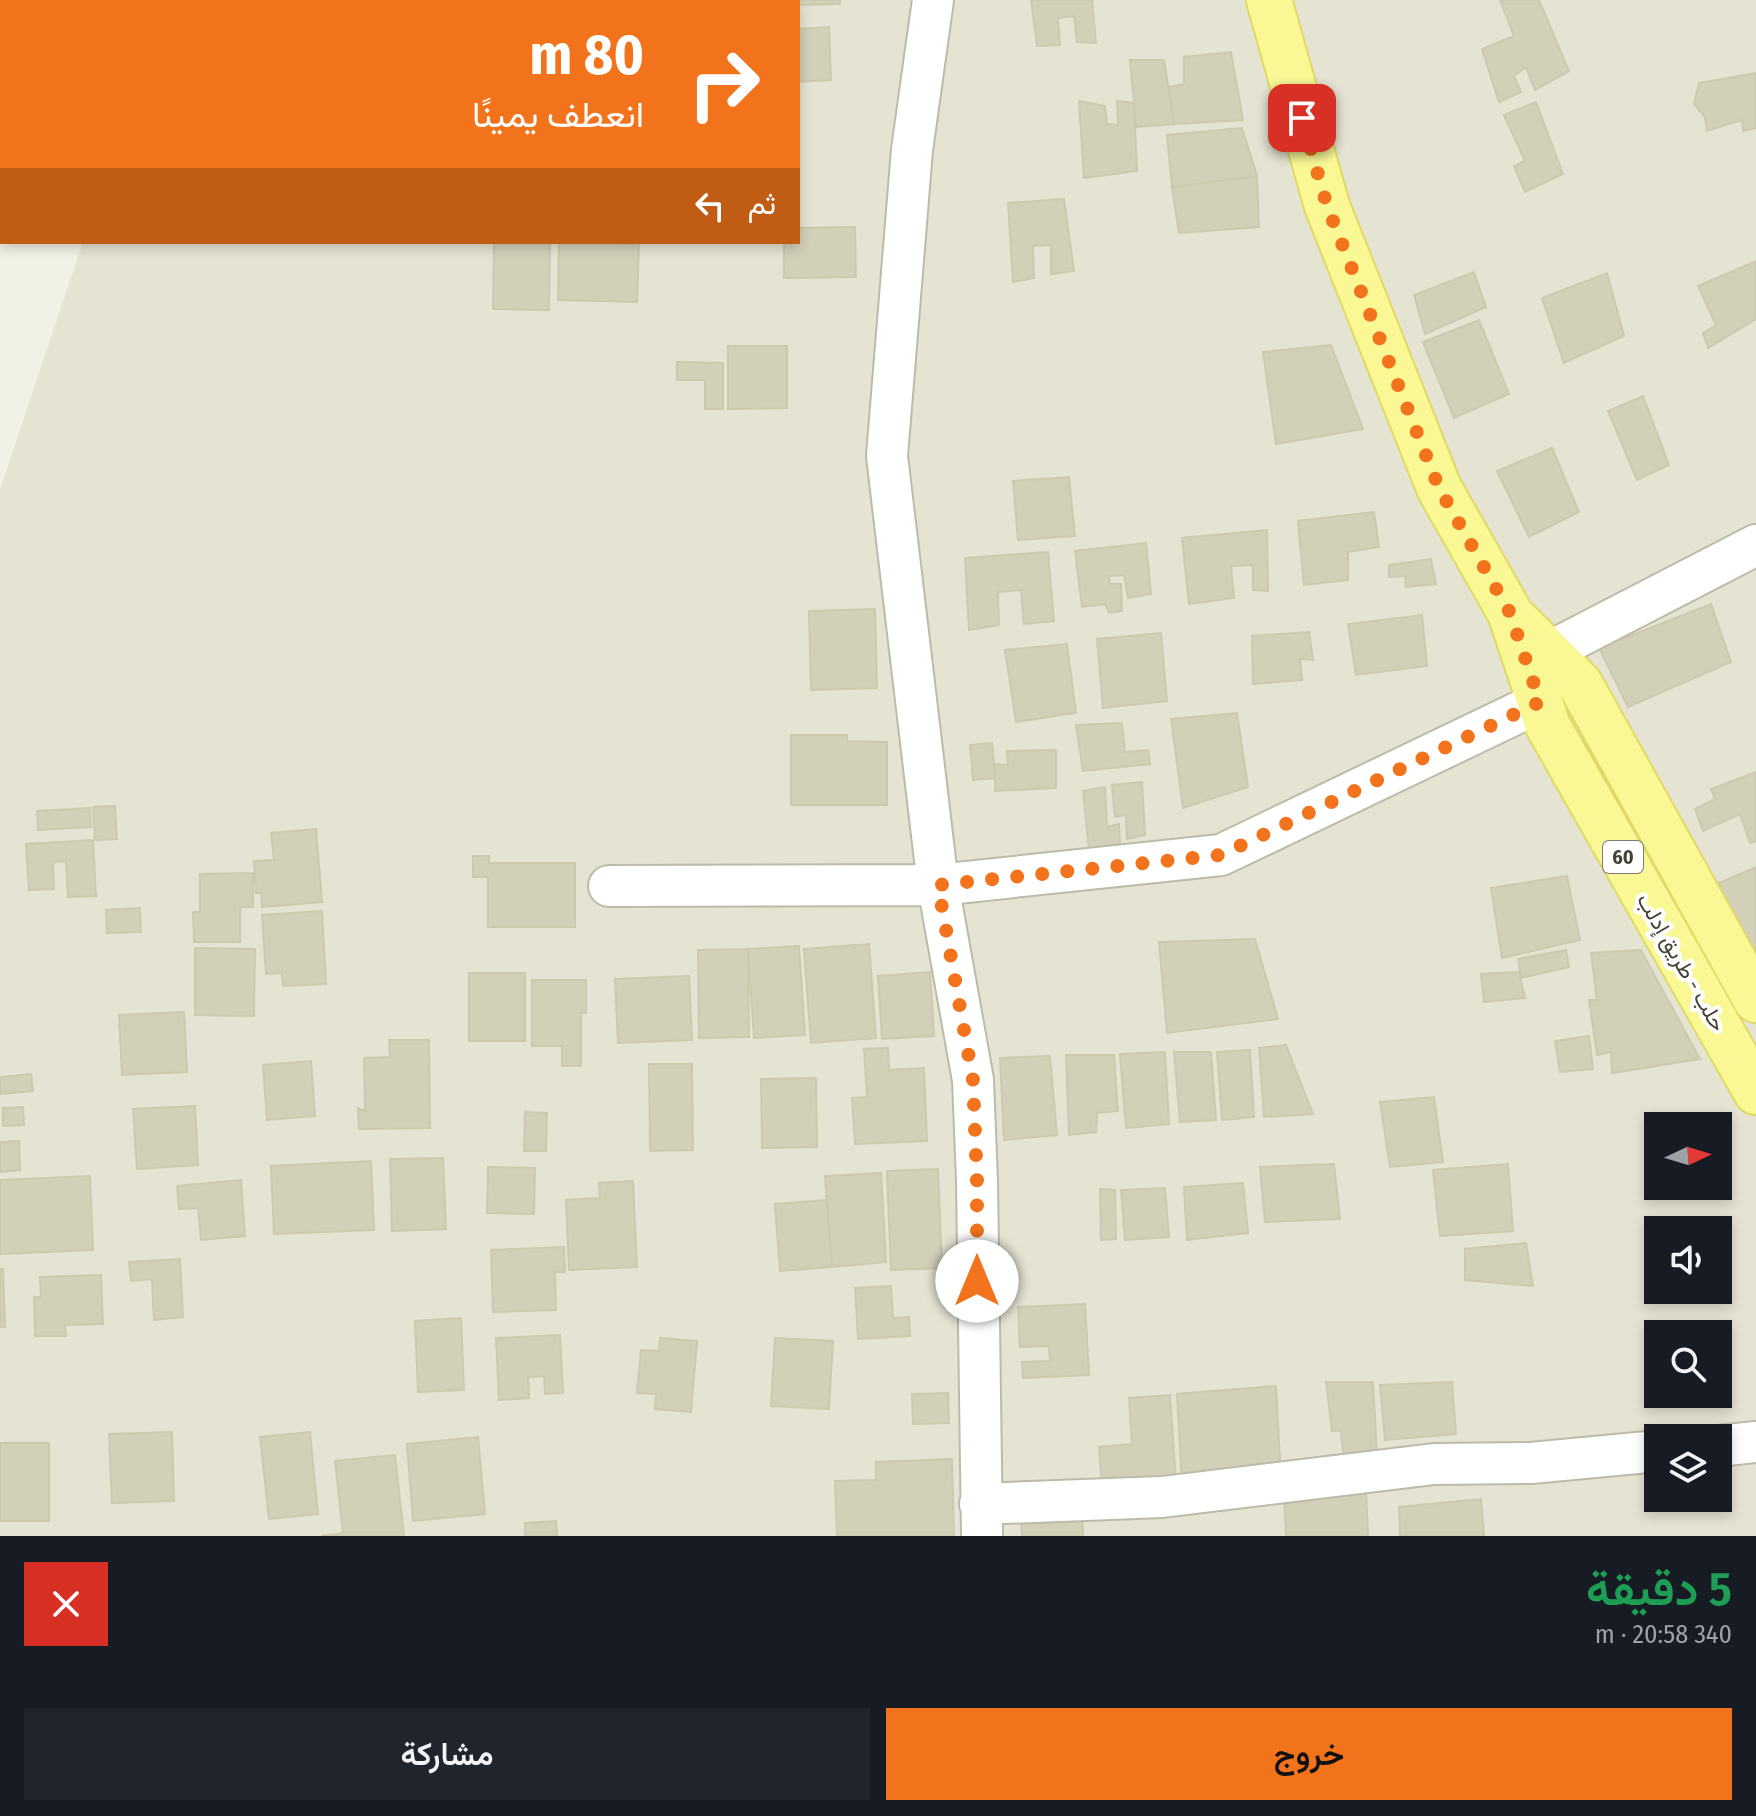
<!DOCTYPE html>
<html lang="ar">
<head>
<meta charset="utf-8">
<style>
	body { margin:0; font-family:"Fira Sans Condensed",Vazirmatn,sans-serif; background:#20242c; color:#f1f3f6; direction:rtl; height:100vh; display:flex; flex-direction:column; font-size:30px; white-space:nowrap }
	* { box-sizing:border-box; margin:0 }
	p { font-size:26px; color:#9ea1a6 }
	.icon { flex:none; width:44px; height:44px; fill:none; stroke:currentColor; stroke-width:2; stroke-linecap:round; stroke-linejoin:round }
	.map { position:relative; height:1536px; overflow:hidden; direction:ltr }
	.side { display:flex; flex-direction:column; background:#171b24; flex:1 }
	.side>* { flex:none }
	.hud { position:absolute; left:0px; top:0px; width:800px; height:244px; box-shadow:0 4px 12px #0003; direction:rtl; background:#f2731b; color:#fff; overflow:hidden }
	.needle { width:52px; rotate:86deg }
	.tools { position:absolute; left:1644px; top:1112px; display:grid; gap:16px }
	.tools a { display:grid; place-items:center; width:88px; height:88px; border-radius:0px; background:#171b24; box-shadow:0 4px 12px #0003; font-size:40px }
	.pin { position:absolute; display:grid; place-items:center; width:68px; height:68px; color:#fff; margin:-34px; border-radius:16px; box-shadow:0 4px 12px #0006 }
	.me { position:absolute; width:88px; margin:-44px; rotate:0deg; stroke-linejoin:round; filter:drop-shadow(0 0 6px #0008) }
	.turn { display:flex; align-items:center; gap:28px; height:168px; padding:0 24px; font-size:36px }
	.turn .icon { width:104px; height:104px; stroke-width:2.5 }
	.turn b { display:block; font-size:56px; line-height:68px }
	.then { display:flex; align-items:center; height:76px; padding:0 24px; background:#0003; gap:16px; font-size:30px }
	.round { display:grid; place-items:center; flex:none; width:84px; height:84px; border-radius:0px; background:#20242c }
	.summary { display:flex; align-items:center; justify-content:space-between; height:136px; padding:0 24px }
	h1 { font-size:48px; font-weight:600; line-height:60px; color:#1e9e55 }
	.primary-button { display:flex; gap:16px; margin-top:auto; padding:16px 24px }
	.primary-button a { flex:1; height:92px; border-radius:0px; background:#f2731b; color:#111; font-size:32px; font-weight:600; line-height:92px; text-align:center }
	.primary-button a+a { background:#20242c; color:#f1f3f6 }
	.map>svg:first-child { display:block }
</style>
</head>
<body>
<div class="map">
<svg width="1756" height="1536" viewBox="0 0 1756 1536">
	<rect width="100%" height="100%" fill="#f2f1e5"/>
	<path fill="#e5e4d3" fill-rule="evenodd" d="M249,0H1756V1536H0V490L83,242H798V2H247ZM1658,1126H1718V1186H1658ZM1658,1230H1718V1290H1658ZM1658,1334H1718V1394H1658ZM1658,1438H1718V1498H1658Z"/>
	<path fill="#d3d0ba" stroke="#cdc9ae" stroke-width="2" d="M696,0H740V2H696Z
		M793,0H840V4L798,5Z
		M1031,0H1092L1096,43L1077,42L1074,16L1058,18L1060,45L1037,46Z
		M1500,0H1539L1569,71L1535,90L1526,67L1514,76L1521,92L1499,102L1482,49L1514,36Z
		M829,27L831,80L798,82V29Z
		M1231,52L1243,120L1174,124L1169,87L1184,84V57Z
		M1130,60H1164L1174,124L1136,127Z
		M1756,73V128L1743,131L1742,120L1707,131L1705,117L1694,104L1699,83Z
		M1079,101L1105,106L1107,124L1118,125L1117,101L1134,103L1137,171L1084,178Z
		M1536,102L1563,174L1525,192L1514,166L1525,161L1504,115Z
		M1242,128L1257,176L1172,187L1167,135Z
		M1257,176L1259,227L1179,233L1172,187Z
		M1064,199L1074,271L1051,274V245L1033,246L1034,278L1013,282L1008,203Z
		M855,227L856,277L784,278V242H798V228Z
		M494,242H550L549,310L493,309Z
		M559,242L639,244L637,302L558,300Z
		M1756,261V319L1708,348L1703,333L1716,325L1698,286Z
		M1474,272L1486,307L1425,334L1414,295Z
		M1607,273L1624,336L1564,363L1542,298Z
		M1479,320L1509,394L1454,418L1423,342Z
		M1331,345L1363,429L1276,444L1263,352Z
		M728,346H787V408L728,409Z
		M677,362L723,363V409H705V380H677Z
		M1643,396L1669,465L1637,480L1608,411Z
		M1552,448L1579,512L1529,537L1497,471Z
		M1069,477L1075,536L1018,540L1013,481Z
		M1374,512L1379,547L1348,552V580L1304,585L1298,521Z
		M1267,530L1268,591L1253,590V565L1231,566L1234,598L1189,604L1182,538Z
		M1146,543L1151,594L1128,598L1124,575L1109,576L1110,584H1121L1122,611L1109,613L1105,604L1082,607L1075,551Z
		M1048,552L1054,621L1024,624L1021,590L998,592L999,625L969,630L965,558Z
		M1431,559L1436,584L1406,587L1405,576L1389,577V565Z
		M1711,604L1731,662L1628,707L1599,648Z
		M875,609L877,688L811,690L809,611Z
		M1422,615L1427,666L1356,675L1348,624Z
		M1309,632L1313,660L1300,659L1302,680L1253,684L1252,636Z
		M1161,633L1167,701L1103,708L1097,639Z
		M1067,644L1076,713L1016,722L1005,650Z
		M1237,713L1248,787L1183,808L1171,719Z
		M1122,723L1125,752L1148,750L1150,764L1083,771L1076,725Z
		M791,735H847V741L887,742V805H791Z
		M992,743L995,778L973,780L970,745Z
		M1056,750V788L995,791V764L1008,765L1007,751Z
		M1756,772V841L1750,843L1740,814L1703,831L1695,809L1715,799L1711,789Z
		M1142,782L1145,835L1127,839L1126,815L1115,817L1112,785Z
		M1105,787L1107,827L1119,824L1120,847L1089,850L1083,791Z
		M115,806L117,839L95,840L93,807Z
		M90,808L91,827L38,830L37,811Z
		M316,829L322,902L262,907L261,893H256L254,861L274,860L271,833Z
		M93,840L96,896L68,897L66,861L53,862L54,889L29,890L26,844Z
		M473,856H489V863H575V927H488V877H473Z
		M1756,867V949L1746,953L1714,885Z
		M253,873V907H240V942H194L193,912H200V874Z
		M1567,876L1580,940L1502,958L1491,888Z
		M140,908L141,932L107,933L106,910Z
		M322,911L326,984L283,986L282,973L266,974L262,915Z
		M1255,939L1278,1019L1167,1033L1159,942Z
		M869,944L876,1038L811,1043L804,949Z
		M799,946L805,1035L754,1038L748,949Z
		M195,948L255,949L254,1016L195,1015Z
		M748,949L749,1037L699,1038L698,950Z
		M1566,950L1569,967L1521,978L1518,959Z
		M1641,950L1700,1059L1612,1073L1611,1052L1597,1055L1589,1000H1597L1591,953Z
		M930,972L934,1036L882,1039L878,976Z
		M1519,972L1525,998L1484,1002L1481,974Z
		M469,973H525V1041H469Z
		M689,976L692,1040L618,1043L615,979Z
		M532,980H586V1013H581V1066H562V1046H532Z
		M184,1012L187,1072L122,1075L119,1015Z
		M1589,1036L1593,1069L1560,1072L1555,1041Z
		M389,1040H429L430,1128L359,1129L358,1108L365,1111L364,1058L390,1057Z
		M1286,1045L1313,1114L1264,1117L1259,1048Z
		M888,1048L889,1070L924,1068L927,1141L855,1144L852,1098L867,1097L864,1049Z
		M1250,1050L1254,1117L1222,1120L1217,1052Z
		M1165,1052L1169,1124L1126,1128L1120,1054Z
		M1174,1052H1211L1216,1120L1180,1122Z
		M1066,1055H1114L1118,1111L1097,1113L1096,1132L1069,1135Z
		M1050,1056L1057,1135L1004,1140L1000,1058Z
		M311,1061L315,1116L267,1120L263,1065Z
		M649,1064H692L693,1150L650,1151Z
		M31,1074L33,1091L0,1094V1077Z
		M816,1078L817,1147L762,1148L761,1079Z
		M1434,1097L1443,1162L1390,1167L1380,1102Z
		M195,1106L198,1165L137,1169L133,1109Z
		M23,1107L24,1125L3,1126V1108Z
		M525,1112L547,1113L546,1151H524Z
		M19,1141L20,1170L0,1172V1142Z
		M443,1158L446,1229L392,1231L390,1159Z
		M371,1161L374,1230L274,1234L271,1166Z
		M1334,1164L1340,1219L1265,1222L1260,1167Z
		M1508,1164L1513,1231L1440,1236L1433,1170Z
		M488,1167L535,1168L534,1214L487,1213Z
		M938,1169L942,1268L891,1270L887,1171Z
		M881,1173L886,1262L832,1267L825,1176Z
		M90,1176L93,1250L0,1254V1180Z
		M241,1180L245,1236L201,1240L198,1208L179,1209L177,1186Z
		M633,1181L637,1267L569,1270L566,1200L600,1198L599,1183Z
		M1243,1183L1248,1233L1187,1240L1184,1187Z
		M1165,1188L1169,1237L1125,1240L1121,1190Z
		M1100,1189L1115,1190L1116,1239L1101,1240Z
		M827,1200L832,1267L780,1271L775,1204Z
		M1526,1243L1533,1286L1465,1280V1249Z
		M564,1247L565,1272H555L556,1310L493,1312L491,1250Z
		M180,1259L183,1317L154,1320L152,1279L131,1281L129,1262Z
		M0,1269H3L5,1327H0Z
		M101,1275L103,1324L65,1325L66,1336H35L34,1297H41L40,1277Z
		M891,1286L893,1318L909,1317L910,1336L858,1339L855,1288Z
		M1085,1304L1089,1375L1023,1378L1022,1362L1050,1361L1049,1346L1020,1347L1018,1307Z
		M461,1318L464,1390L418,1392L415,1321Z
		M560,1335L563,1393L545,1394L544,1376L528,1377L529,1398L499,1400L496,1338Z
		M660,1338L697,1341L691,1412L655,1409L656,1394L637,1393L641,1350L659,1351Z
		M775,1338L833,1341L829,1409L771,1406Z
		M1326,1382H1373L1377,1458L1344,1461L1341,1431H1332Z
		M1452,1382L1456,1434L1385,1440L1380,1385Z
		M1276,1386L1281,1478L1182,1483L1177,1394Z
		M948,1393L949,1423L913,1424L912,1394Z
		M1170,1395L1176,1483L1102,1486L1099,1447L1132,1444L1129,1398Z
		M172,1432L174,1501L112,1503L109,1434Z
		M310,1432L318,1514L269,1519L260,1437Z
		M478,1437L485,1514L413,1521L407,1444Z
		M0,1443H49V1521H0Z
		M395,1455L404,1536H321L343,1533L335,1461Z
		M952,1459L954,1536H837L835,1481L876,1480V1462Z
		M1366,1488L1368,1536H1286L1284,1494Z
		M1481,1499L1484,1536H1400L1399,1507Z
		M1082,1511L1083,1536H1022L1021,1516Z
		M556,1521L557,1536H525V1523Z"/>
	<g fill="none" stroke-linecap="round" stroke-linejoin="round">
		<g stroke="#bdbba8" stroke-width="44">
			<path id="minor" d="M933,0L912,150L887,456L938,885L973,1080L977,1181L982,1536
				M1549,652L1756,545
				M609,886L938,885L1221,855L1540,702
				M1718,1446L1756,1442
				M980,1504L1162,1497L1434,1464L1531,1463L1658,1451"/>
		</g>
		<g stroke="#dfda65" stroke-width="48">
			<path id="major" d="M1269,0L1327,206L1439,488L1510,613L1548,726L1756,1092
				M1517,621L1580,684L1756,1000"/>
		</g>
		<use href="#minor" stroke="#fff" stroke-width="40"/>
		<use href="#major" stroke="#faf895" stroke-width="44"/>
	</g>
	<g fill="none" stroke-linecap="round" stroke-linejoin="round">
		<path stroke="#f2731b" stroke-width="14" stroke-dasharray="0 25.2" d="M977,1281V1181L973,1080L938,885L1221,855L1540,702L1510,613L1439,488L1327,206L1302,118"/>
	</g>
	<g text-anchor="middle" stroke-width="8" stroke-linejoin="round" paint-order="stroke">
		<rect fill="#fff" stroke="#7c7b72" stroke-width="2" x="1603" y="841" width="40" height="32" rx="6"/>
		<g font-size="20" font-weight="bold" fill="#444235">
			<text x="1623" y="864">60</text>
		</g>
		<g font-size="22" fill="#444235" stroke="#fff">
			<text transform="translate(1682 962) rotate(60)" y="8">حلب - طريق إدلب</text>
		</g>
	</g>
</svg>
<div class="tools">
<a><svg class="needle" viewBox="-14 -14 28 28"><path d="M0-13l5 13h-10z" fill="#e53935"/><path d="M0 13l5-13h-10z" fill="#9ea1a6"/></svg></a>
<a><svg class="icon" aria-label="sound" viewBox="0 0 24 24"><path d="M4 9h4l5-4v14l-5-4H4zM17 9q2 3 0 6"/></svg></a>
<a><svg class="icon" aria-label="search" viewBox="0 0 24 24"><circle cx="10" cy="10" r="6"/><path d="M15 15l6 6"/></svg></a>
<a><svg class="icon" aria-label="layers" viewBox="0 0 24 24"><path d="M12 4l9 5-9 5-9-5zM3 14l9 5 9-5"/></svg></a>
</div>
<div class="pin" style="left:1302px;top:118px;background:#d93025"><svg class="icon" aria-label="arrive" viewBox="0 0 24 24"><path d="M6 21V4h12l-3 4 3 4H6"/></svg></div>
<svg class="me" style="left:977px;top:1281px" viewBox="-20 -20 40 40"><circle r="19" fill="#fff"/><path d="M0-13L10 11 0 6-10 11z" fill="#f2731b"/></svg>
<div class="hud">
<div class="turn"><svg class="icon" aria-label="right" viewBox="0 0 24 24"><path d="M7 20v-9h11M14 6l5 5-5 5"/></svg><div><b>80 m</b>انعطف يمينًا</div></div>
<div class="then">ثم<svg class="icon" aria-label="left" viewBox="0 0 24 24"><path d="M17 20v-9H6M10 6l-5 5 5 5"/></svg></div>
</div>
</div>
<section class="side">
<div class="summary"><div><h1>5 دقيقة</h1><p>340 m · 20:58</p></div><a class="round" style="background:#d93025;color:#fff"><svg class="icon" aria-label="close" viewBox="0 0 24 24"><path d="M6 6l12 12M18 6L6 18"/></svg></a></div>
<div class="primary-button"><a>خروج</a><a>مشاركة</a></div>
</section>
</body>
</html>
